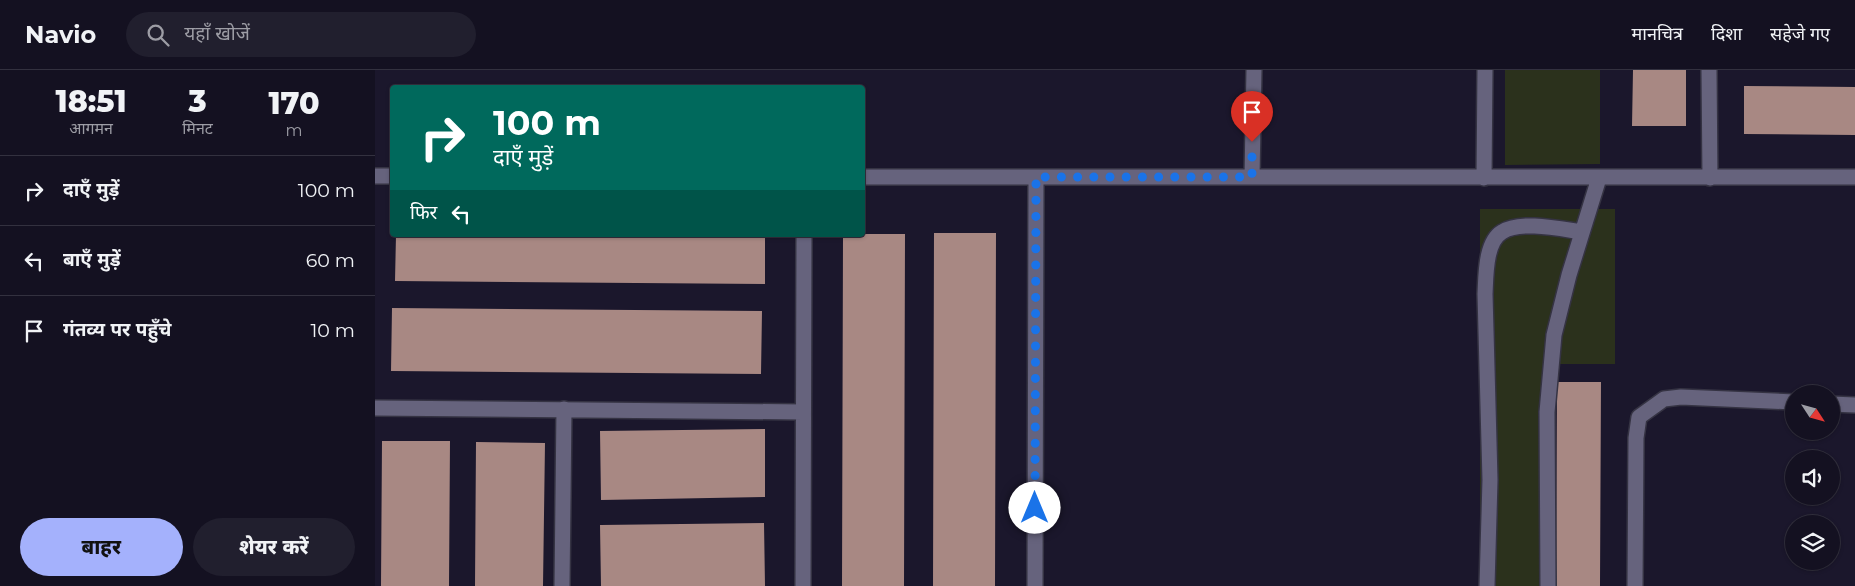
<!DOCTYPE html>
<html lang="hi">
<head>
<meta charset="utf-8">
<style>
	body { margin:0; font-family:Montserrat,"Noto Sans Devanagari",sans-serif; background:#211f2e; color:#f1f3f6; height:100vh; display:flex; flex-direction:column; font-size:19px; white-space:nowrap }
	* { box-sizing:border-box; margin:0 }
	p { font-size:16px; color:#9d9da5 }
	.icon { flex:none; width:28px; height:28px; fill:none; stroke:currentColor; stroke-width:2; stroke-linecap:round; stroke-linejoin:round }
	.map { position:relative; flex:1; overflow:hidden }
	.drawer { display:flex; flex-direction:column; background:#141121; width:375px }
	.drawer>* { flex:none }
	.banner { position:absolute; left:15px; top:15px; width:475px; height:152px; border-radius:5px; box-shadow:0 1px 4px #0004,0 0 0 1px #33313f; background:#00695c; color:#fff; overflow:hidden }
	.needle { width:32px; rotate:126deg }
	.buttons { position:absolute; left:1410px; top:315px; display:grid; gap:10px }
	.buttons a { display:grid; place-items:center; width:55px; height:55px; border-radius:50%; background:#141121; box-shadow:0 1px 4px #0004,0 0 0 1px #33313f; font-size:25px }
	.pin { position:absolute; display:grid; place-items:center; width:42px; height:42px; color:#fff; margin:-51px -21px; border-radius:50% 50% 50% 0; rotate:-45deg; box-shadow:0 0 5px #0007 }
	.pin .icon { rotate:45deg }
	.me { position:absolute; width:55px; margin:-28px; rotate:0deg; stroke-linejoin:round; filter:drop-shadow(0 0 4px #0008) }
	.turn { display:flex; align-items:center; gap:18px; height:105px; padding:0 20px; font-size:22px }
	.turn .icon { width:65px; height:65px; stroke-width:2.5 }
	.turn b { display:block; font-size:35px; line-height:42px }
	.then { display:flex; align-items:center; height:48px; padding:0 20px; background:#0003; gap:10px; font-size:19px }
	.eta { display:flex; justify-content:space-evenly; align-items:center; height:85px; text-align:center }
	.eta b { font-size:30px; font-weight:800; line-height:35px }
	.primary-button { display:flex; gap:10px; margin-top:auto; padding:10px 20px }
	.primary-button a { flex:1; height:58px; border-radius:30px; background:#a4b1fc; color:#111; font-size:20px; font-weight:800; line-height:58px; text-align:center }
	.primary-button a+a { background:#211f2e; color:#f1f3f6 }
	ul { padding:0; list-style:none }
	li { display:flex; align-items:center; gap:15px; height:70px; padding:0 20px; border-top:1px solid #33313f }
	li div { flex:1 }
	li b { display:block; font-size:19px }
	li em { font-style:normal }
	header { display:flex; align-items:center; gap:30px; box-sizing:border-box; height:70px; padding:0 25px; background:#141121; border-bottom:1px solid #33313f }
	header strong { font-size:24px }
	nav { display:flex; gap:28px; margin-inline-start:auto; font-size:18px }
	.search { width:350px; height:45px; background:#211f2e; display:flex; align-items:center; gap:12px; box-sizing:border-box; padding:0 18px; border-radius:28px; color:#9d9da5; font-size:19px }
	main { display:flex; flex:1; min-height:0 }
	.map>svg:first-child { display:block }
</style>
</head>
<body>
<header>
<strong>Navio</strong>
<div class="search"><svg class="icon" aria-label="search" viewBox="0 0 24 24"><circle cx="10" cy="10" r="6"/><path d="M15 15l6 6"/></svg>यहाँ खोजें</div>
<nav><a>मानचित्र</a><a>दिशा</a><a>सहेजे गए</a></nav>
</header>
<main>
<section class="drawer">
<div class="eta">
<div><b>18:51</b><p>आगमन</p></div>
<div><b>3</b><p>मिनट</p></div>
<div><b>170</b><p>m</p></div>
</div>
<ul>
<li><svg class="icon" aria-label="right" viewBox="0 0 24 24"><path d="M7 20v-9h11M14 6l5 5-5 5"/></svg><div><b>दाएँ मुड़ें</b></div><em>100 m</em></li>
<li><svg class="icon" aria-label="left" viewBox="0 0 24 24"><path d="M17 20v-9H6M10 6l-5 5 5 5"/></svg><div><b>बाएँ मुड़ें</b></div><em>60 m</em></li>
<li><svg class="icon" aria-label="arrive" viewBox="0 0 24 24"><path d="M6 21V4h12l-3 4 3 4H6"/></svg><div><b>गंतव्य पर पहुँचे</b></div><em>10 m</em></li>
</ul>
<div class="primary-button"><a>बाहर</a><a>शेयर करें</a></div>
</section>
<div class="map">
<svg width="1480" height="516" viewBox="0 0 1480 516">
	<rect width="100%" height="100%" fill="#1b172c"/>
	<path fill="#2b311c" d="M1130,0H1225V94L1130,95Z
		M1105,139H1240V294H1169V516H1105Z"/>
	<path fill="#a88883" d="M1258,0H1311V56H1257Z
		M1369,16L1480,17V65L1369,64Z
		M559,163H621L620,516H558Z
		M488,164H530L529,516H467L468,165Z
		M21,165H390V214L20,211Z
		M17,238L387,241L386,304L16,301Z
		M1182,312H1226L1225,516H1181Z
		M390,359V427L226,430L225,361Z
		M7,371H75L74,516H6Z
		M101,372L170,373L168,516H100Z
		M389,453L390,516H226L225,455Z"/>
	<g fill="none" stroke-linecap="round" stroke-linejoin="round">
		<g stroke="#353343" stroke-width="18">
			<path id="minor" d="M1334,0L1335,108
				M0,106H18
				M488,107H1480
				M877,107L879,0
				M1109,108L1110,0
				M1456,334L1480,335
				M0,338L428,342
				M187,516L189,339
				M428,516L429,165
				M660,516L661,107
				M1112,516L1115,410L1110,224C1111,207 1110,172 1127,162C1145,150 1186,159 1207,162
				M1173,516L1172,342L1179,265L1194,205L1224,108
				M1260,516L1261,368L1264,347L1289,329L1306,327L1419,332"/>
		</g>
		<use href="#minor" stroke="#66637d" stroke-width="15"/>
	</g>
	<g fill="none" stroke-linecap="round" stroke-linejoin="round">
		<path stroke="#1a73e8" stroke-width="9" stroke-dasharray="0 16.2" d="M660,438L661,107H877V72"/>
	</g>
</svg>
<div class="buttons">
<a><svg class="needle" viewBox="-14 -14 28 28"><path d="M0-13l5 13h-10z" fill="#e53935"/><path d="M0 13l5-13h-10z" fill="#9d9da5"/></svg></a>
<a><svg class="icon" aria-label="sound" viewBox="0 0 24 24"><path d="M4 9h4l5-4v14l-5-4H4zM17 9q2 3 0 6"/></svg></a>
<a><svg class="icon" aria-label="layers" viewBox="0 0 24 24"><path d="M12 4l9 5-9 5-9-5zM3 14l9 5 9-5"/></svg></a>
</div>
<div class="pin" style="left:877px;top:72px;background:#d93025"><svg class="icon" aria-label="arrive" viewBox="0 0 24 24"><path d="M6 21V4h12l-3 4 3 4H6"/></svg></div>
<svg class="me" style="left:660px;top:438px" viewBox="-20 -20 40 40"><circle r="19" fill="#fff"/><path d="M0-13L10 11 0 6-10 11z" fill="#1a73e8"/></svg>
<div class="banner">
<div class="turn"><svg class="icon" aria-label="right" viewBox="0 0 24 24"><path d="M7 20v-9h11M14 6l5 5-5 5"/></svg><div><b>100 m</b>दाएँ मुड़ें</div></div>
<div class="then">फिर<svg class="icon" aria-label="left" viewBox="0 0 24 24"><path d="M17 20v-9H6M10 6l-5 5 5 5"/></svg></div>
</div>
</div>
</main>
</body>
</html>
